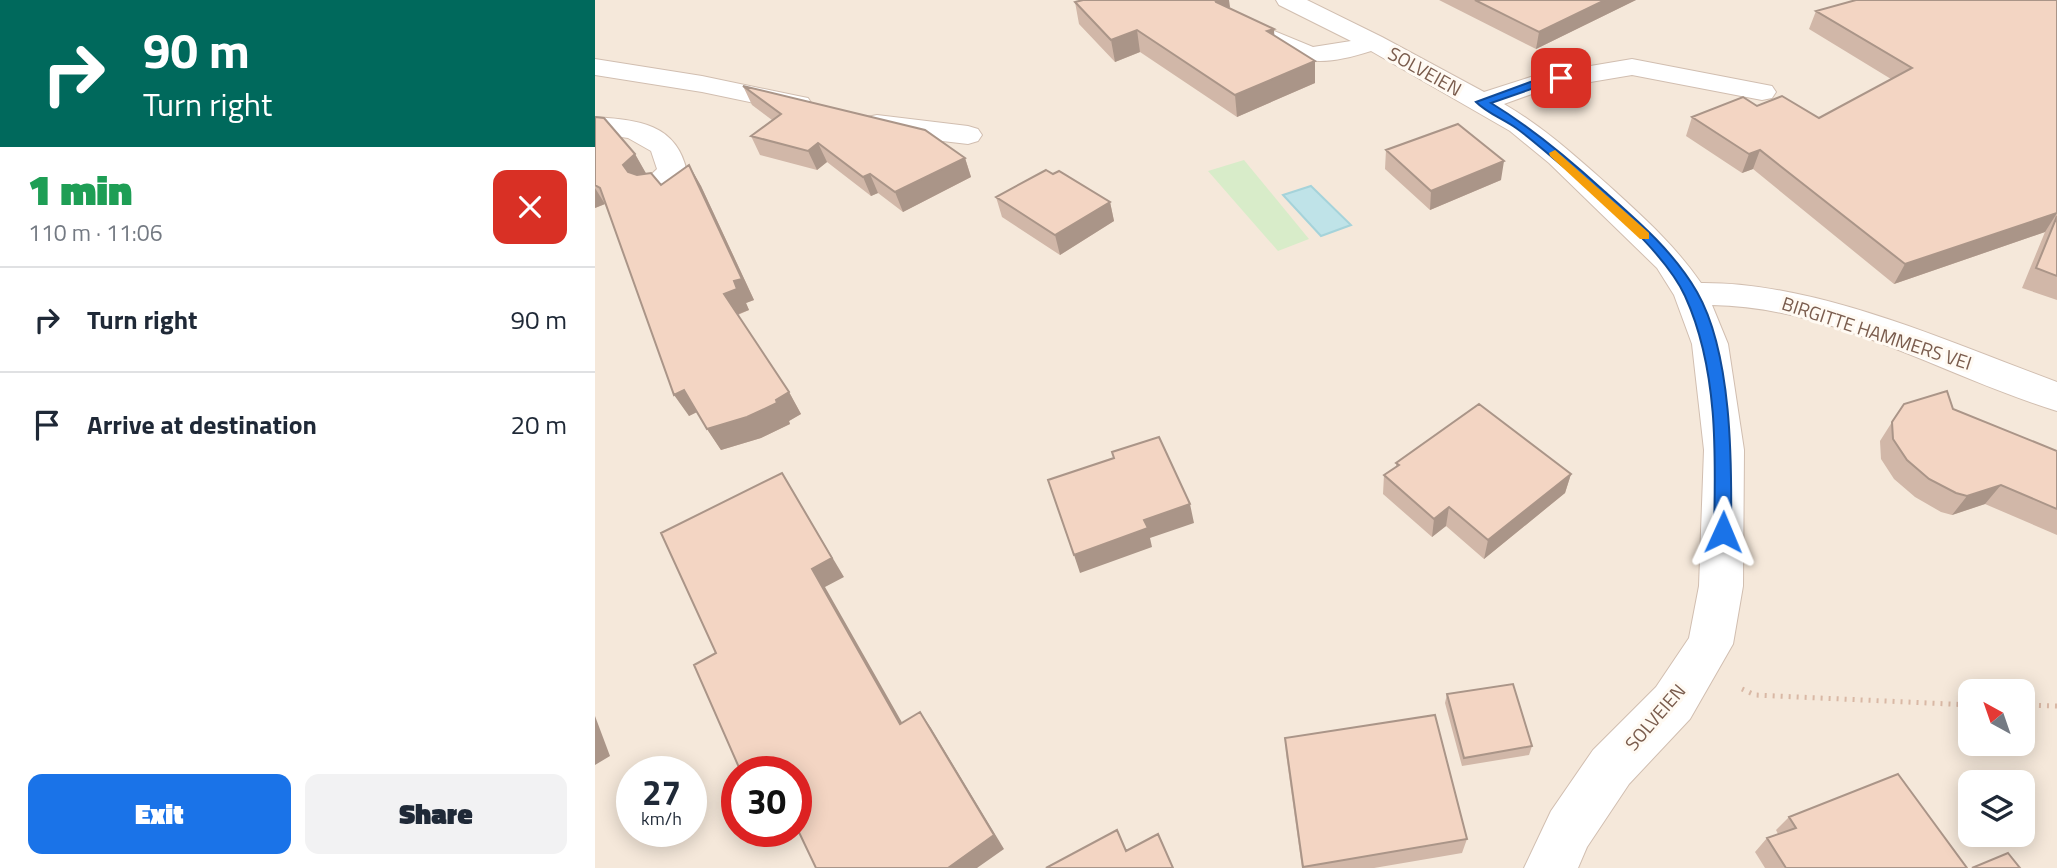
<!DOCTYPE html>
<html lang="en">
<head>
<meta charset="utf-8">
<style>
	body { margin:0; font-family:"Titillium Web",sans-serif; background:#f2f2f3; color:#1f2937; height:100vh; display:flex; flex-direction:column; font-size:26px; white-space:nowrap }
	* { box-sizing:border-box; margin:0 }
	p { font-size:23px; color:#747a83 }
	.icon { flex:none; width:38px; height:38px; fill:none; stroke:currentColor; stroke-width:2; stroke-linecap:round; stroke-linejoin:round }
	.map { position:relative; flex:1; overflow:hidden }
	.drawer { display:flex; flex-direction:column; background:#fff; width:595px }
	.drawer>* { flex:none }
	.top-card { background:#00695c; color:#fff; overflow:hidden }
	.needle { width:46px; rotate:320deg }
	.buttons { position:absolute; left:1363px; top:679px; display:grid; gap:14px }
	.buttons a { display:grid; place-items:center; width:77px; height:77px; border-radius:14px; background:#fff; box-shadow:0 4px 18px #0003; font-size:35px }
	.speed { position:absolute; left:21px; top:756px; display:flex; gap:14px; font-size:35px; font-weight:700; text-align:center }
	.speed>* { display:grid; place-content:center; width:91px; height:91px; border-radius:50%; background:#fff; box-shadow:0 4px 18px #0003; line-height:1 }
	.speed small { font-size:18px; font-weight:400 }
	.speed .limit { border:10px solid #d22; background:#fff; color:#111 }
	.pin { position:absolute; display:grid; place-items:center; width:60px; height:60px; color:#fff; margin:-30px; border-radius:14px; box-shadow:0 4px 10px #0006 }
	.me { position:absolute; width:77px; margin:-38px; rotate:1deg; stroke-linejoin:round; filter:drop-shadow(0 0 5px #0008) }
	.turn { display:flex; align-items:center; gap:24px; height:147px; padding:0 28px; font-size:32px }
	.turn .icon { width:91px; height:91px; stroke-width:2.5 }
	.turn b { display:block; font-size:49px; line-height:60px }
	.round { display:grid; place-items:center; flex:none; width:74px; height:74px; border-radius:14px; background:#f2f2f3 }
	.head { display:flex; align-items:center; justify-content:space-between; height:119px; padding:0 28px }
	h1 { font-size:42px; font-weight:800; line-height:52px; color:#1e9e55 }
	.button { display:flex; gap:14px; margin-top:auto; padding:14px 28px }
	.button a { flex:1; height:80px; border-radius:14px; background:#1a73e8; color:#fff; font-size:28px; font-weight:800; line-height:80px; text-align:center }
	.button a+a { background:#f2f2f3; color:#1f2937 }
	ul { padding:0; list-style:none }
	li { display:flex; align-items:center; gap:21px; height:105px; padding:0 28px; border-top:2px solid #e0e1e3 }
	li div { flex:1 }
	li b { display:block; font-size:26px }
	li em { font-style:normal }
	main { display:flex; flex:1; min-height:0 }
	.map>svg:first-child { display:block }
</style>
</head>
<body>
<main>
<section class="drawer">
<div class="top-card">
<div class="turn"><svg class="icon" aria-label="right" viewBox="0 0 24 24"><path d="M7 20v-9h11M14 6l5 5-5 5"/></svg><div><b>90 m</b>Turn right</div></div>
</div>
<div class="head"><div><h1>1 min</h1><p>110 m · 11:06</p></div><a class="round" style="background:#d93025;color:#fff"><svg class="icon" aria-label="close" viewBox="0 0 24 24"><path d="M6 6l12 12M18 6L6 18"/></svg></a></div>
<ul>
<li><svg class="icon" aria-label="right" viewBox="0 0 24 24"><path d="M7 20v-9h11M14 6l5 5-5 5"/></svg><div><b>Turn right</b></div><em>90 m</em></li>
<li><svg class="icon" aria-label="arrive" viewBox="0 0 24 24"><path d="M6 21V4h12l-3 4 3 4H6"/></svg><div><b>Arrive at destination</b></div><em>20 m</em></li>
</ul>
<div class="button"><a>Exit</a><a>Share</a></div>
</section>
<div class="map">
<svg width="1462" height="868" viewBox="0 0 1462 868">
	<rect width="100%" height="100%" fill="#fdf6ec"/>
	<path fill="#f5e8da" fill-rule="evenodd" d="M0,0H1462V868H0ZM1376,691H1428V744H1376ZM37,772H96V831H37ZM142,772H201V831H142ZM1376,782H1428V835H1376Z"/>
	<path fill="#d8ecc9" d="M649,160L714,239L683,251L613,171Z"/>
	<path fill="#bfe3e8" stroke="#a5d3da" stroke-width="2" d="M716,186L756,225L726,236L688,195Z"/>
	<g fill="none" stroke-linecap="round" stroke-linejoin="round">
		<g stroke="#d1beb0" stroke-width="2">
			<path id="minor" d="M681,0H712L787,37L889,92L942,75L1037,59L1177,86L1181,92L1177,98L1167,100L1037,75L948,90L909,104C947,126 979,155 1012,184C1046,215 1079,244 1106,283C1222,282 1354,342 1462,382V411C1348,376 1239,307 1117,305L1133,344L1149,450L1148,586L1138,644L1095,719L1034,784L992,847L983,868H929L956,811L998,750L1061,687L1094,638L1104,586L1109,450L1097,344L1079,295L1062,268L954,163L915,131L776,51C735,64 712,66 673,47C664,43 655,40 649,32L653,27L662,24L718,47L756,41L684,5Z
				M0,59L107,76L203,96L213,98L217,104L213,110L203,112L107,92L0,75Z
				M282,115L373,126L383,129L387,135L383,141L373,144L296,135L272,129L268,123L272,117Z
				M0,117C42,120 82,123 92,172C81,187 67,197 48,192L44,186L62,169L56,151L33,138L0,133Z"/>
		</g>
		<path stroke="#d9b8a5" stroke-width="5" stroke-dasharray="2 6" stroke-linecap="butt" d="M1147,689L1160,695L1376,705
			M1428,705L1462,706"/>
		<use href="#minor" fill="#fff" fill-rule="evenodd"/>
	</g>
	<path fill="#d1b7a8" d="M844,0H1041L941,49Z
		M1462,0V300L1427,288L1450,232L1299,284L1158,169L1147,173L1091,136L1097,117L1162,106L1224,118L1296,79L1214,29L1221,11Z
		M480,2L635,7L634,8L679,36L720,83L642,117L545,52L520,62L484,24Z
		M148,86L370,158L376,177L308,212L283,193L276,196L232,162L222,170L165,155L156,136L177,120L157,105Z
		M0,117L40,154L51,174L66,185L94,165L106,186L159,300L151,303L154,310L143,315L194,392L206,414L194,421L195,424L166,438L126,450L112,429L102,412L94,416L10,204L0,208Z
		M791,150L906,180L835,210L790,169Z
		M458,174L515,202L519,221L465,255L407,217L401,197Z
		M1358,409L1462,451V535L1390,504L1357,515L1346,512L1320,497L1299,479L1286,459L1285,441L1297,422Z
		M801,463L976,474L970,493L889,559L851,526L837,537L788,494L789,475L801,467Z
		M852,694L937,746L934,755L867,766L850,703Z
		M690,738L872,839L867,853L779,868H707L691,754Z
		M1194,817L1372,868H1170L1160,852L1172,838L1183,834L1181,830Z"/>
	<path fill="#aa9588" d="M618,0H634L635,7L623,11Z
		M1010,0H1041L941,49L944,32Z
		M679,29L680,50L672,31Z
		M542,30L545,52L520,62L516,40Z
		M720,61V83L642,117L640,95Z
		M223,143L232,162L222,170L213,151Z
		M1165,150L1158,169L1147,173L1154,154Z
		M40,154L52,175L41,186L28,165Z
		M370,158L376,177L308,212L300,192Z
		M909,161L906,180L835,210L836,191Z
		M94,165L106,186L159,300L151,303L154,310L141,315L129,294Z
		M275,174L283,193L276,196L268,177Z
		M0,188L10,204L0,208Z
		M515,202L519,221L465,255L460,235Z
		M1462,213L1450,232L1299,284L1310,264Z
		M89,390L104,411L94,416L79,395Z
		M194,392L206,414L194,421L195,424L166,438L126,450L112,429L181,400Z
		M187,473L249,577L230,587L317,740L305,724L217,569Z
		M976,474L970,493L889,559L893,540Z
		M1406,485L1390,504L1357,515L1372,496Z
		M595,504L599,523L555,538L557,547L485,573L479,555L549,520Z
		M854,507L851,526L837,537L839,519Z
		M325,712L336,728L409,849L382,868H353Z
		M0,716L15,756L0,765Z
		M173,767L179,772H165Z"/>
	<path fill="#f3d5c3" stroke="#aa9588" stroke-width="2" d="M488,0H620L621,2L679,29L672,31L720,61L640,95L542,30L516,40L480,2Z
		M880,0H1010L944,32Z
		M1261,0H1462V213L1310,264L1165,150L1154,154L1097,117L1148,97L1162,106L1187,96L1224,118L1317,68L1221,11Z
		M148,86L330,130L370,158L300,192L275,174L268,177L223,143L213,151L156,136L186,114Z
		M0,117L9,118L40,154L28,165L33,172L42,175L56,173L66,185L94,165L147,279L139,281L142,289L129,294L194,392L181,400L182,403L152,417L112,429L89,390L79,395L5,188L0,185Z
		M863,124L909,161L836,191L791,150Z
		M451,170L458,174L464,171L515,202L460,235L401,197Z
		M1462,216V276L1441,268Z
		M1352,391L1358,409L1462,451V509L1406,485L1372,496L1361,493L1334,479L1312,460L1298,439L1297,422L1309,404Z
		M884,404L976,474L893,540L854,507L839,519L789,475L804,465L801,463Z
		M564,437L595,504L549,520L553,528L479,555L453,480L519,458L517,452Z
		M187,473L237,558L217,569L305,724L325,712L399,835L353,868H221L201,826V772H176L173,767L165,772H146L99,665L121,653L66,533Z
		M918,684L937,746L869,758L852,694Z
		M840,715L872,839L708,867L690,738Z
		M1303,774L1372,868H1191L1172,838L1201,828L1194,817Z
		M522,830L531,851L563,834L578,868H451Z
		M1413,853L1425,868H1377Z"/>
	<path fill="#1a73e8" stroke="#114b97" stroke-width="2" d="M966,75L970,76V81L945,86L896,103C937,128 973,158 1009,191C1043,221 1079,252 1102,292C1137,353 1137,462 1136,532L1134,537H1121L1119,532C1121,454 1123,368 1090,296C1069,250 998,191 958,158C946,148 934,137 921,128C908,119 892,113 881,102L938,81Z"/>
	<path fill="#f59e0b" d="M960,150L1054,233V239H1045L955,156L954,153Z"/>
	<g text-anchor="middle" stroke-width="6" stroke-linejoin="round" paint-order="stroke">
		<g font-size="19" fill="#7a5c4d" stroke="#fffaf3">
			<text transform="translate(830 71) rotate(29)" y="7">SOLVEIEN</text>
			<text transform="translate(1282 333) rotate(18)" y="7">BIRGITTE HAMMERS VEI</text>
			<text transform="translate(1060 717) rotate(-49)" y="7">SOLVEIEN</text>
		</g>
	</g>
</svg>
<div class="buttons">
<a><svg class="needle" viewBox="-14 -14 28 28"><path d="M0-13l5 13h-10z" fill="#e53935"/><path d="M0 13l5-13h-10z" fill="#747a83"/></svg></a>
<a><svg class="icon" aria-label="layers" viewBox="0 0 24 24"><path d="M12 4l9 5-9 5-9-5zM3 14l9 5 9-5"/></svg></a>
</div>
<div class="speed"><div>27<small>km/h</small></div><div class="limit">30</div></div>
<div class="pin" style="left:966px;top:78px;background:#d93025"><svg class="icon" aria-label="arrive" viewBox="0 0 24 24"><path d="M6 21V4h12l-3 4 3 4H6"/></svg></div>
<svg class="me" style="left:1128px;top:532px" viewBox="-20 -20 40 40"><path d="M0-17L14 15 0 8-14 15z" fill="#1a73e8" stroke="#fff" stroke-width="4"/></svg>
</div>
</main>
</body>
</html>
